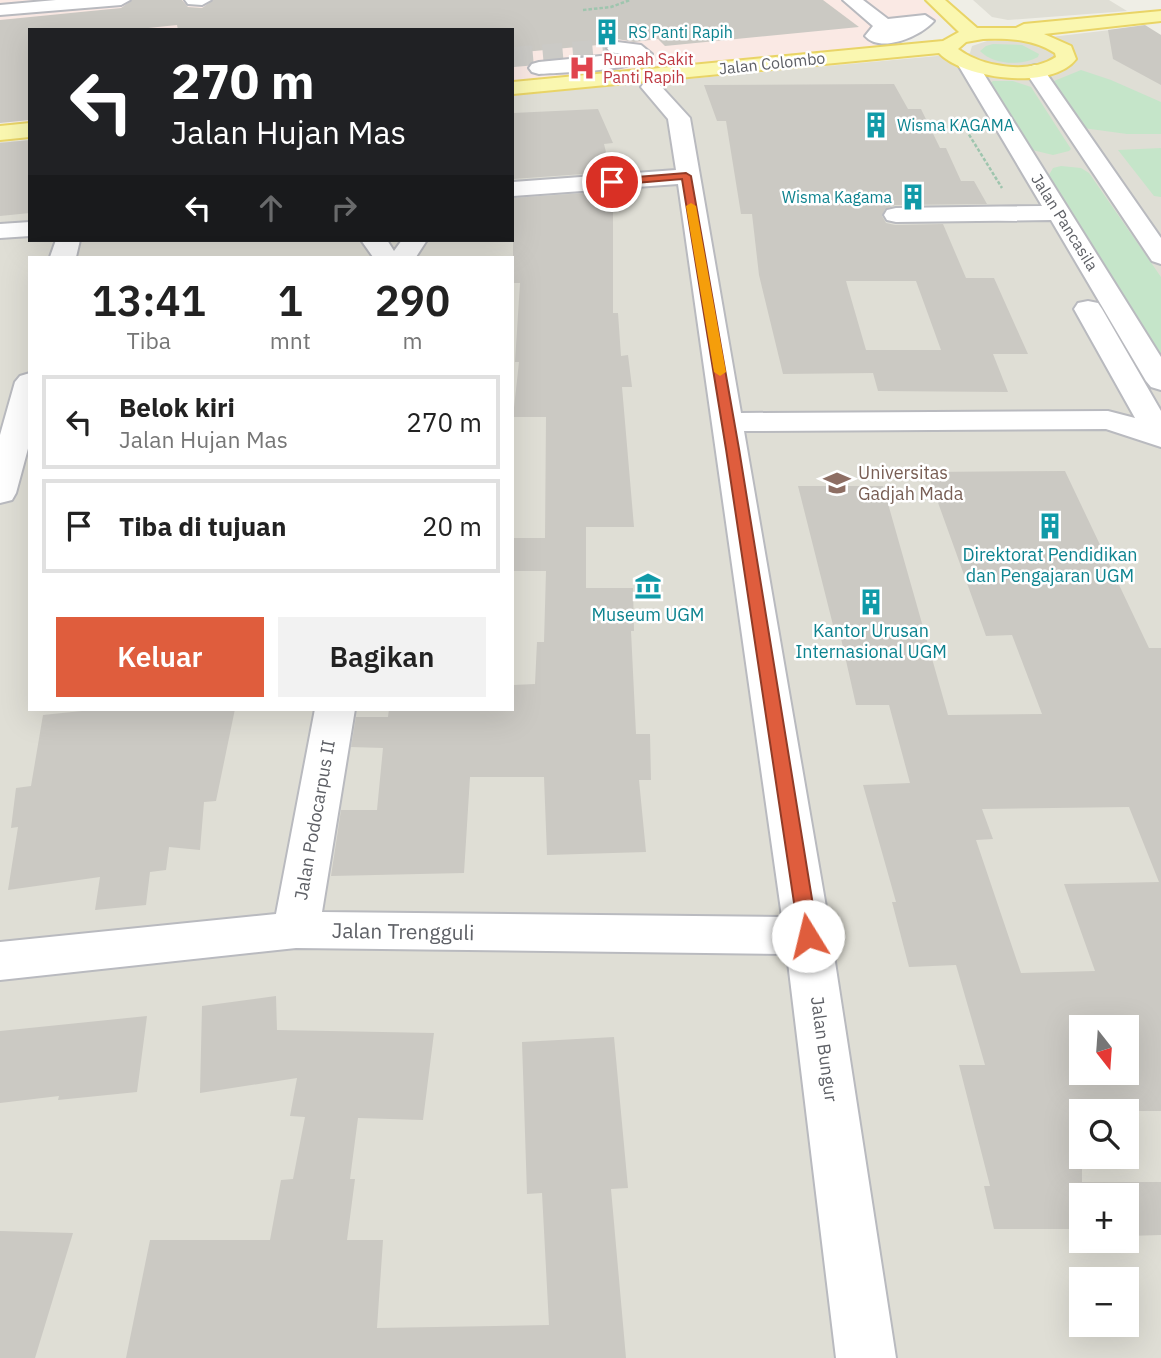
<!DOCTYPE html>
<html lang="id">
<head>
<meta charset="utf-8">
<style>
	body { margin:0; font-family:"IBM Plex Sans",sans-serif; background:#f2f2f2; color:#222; height:100vh; display:flex; flex-direction:column; font-size:26px; white-space:nowrap }
	* { box-sizing:border-box; margin:0 }
	p { font-size:23px; color:#767676 }
	.icon { flex:none; width:38px; height:38px; fill:none; stroke:currentColor; stroke-width:2; stroke-linecap:round; stroke-linejoin:round }
	.map { position:relative; flex:1; overflow:hidden }
	.side { position:absolute; left:28px; top:256px; width:486px; height:455px; display:flex; flex-direction:column; background:#fff; border-radius:0px; box-shadow:0 7px 28px #0002 }
	.side>* { flex:none }
	.guide { position:absolute; left:28px; top:28px; width:486px; height:214px; border-radius:0px; box-shadow:0 7px 28px #0002; background:#202124; color:#fff; overflow:hidden }
	.needle { width:46px; rotate:163deg }
	.fabs { position:absolute; left:1069px; top:1015px; display:grid; gap:14px }
	.fabs a { display:grid; place-items:center; width:70px; height:70px; border-radius:0px; background:#fff; box-shadow:0 7px 28px #0002; font-size:35px }
	.pin { position:absolute; display:grid; place-items:center; width:60px; height:60px; color:#fff; margin:-30px; border:4px solid #fff; border-radius:50%; box-shadow:0 2px 7px #0007 }
	.me { position:absolute; width:77px; margin:-38px; rotate:351deg; stroke-linejoin:round; filter:drop-shadow(0 0 5px #0008) }
	.turn { display:flex; align-items:center; gap:24px; height:147px; padding:0 28px; font-size:32px }
	.turn .icon { width:91px; height:91px; stroke-width:2.5 }
	.turn b { display:block; font-size:49px; line-height:60px }
	.lanes { display:flex; align-items:center; height:66px; padding:0 28px; background:#0003; justify-content:center; gap:35px; direction:ltr }
	.lanes .off { opacity:.35 }
	.eta { display:flex; justify-content:space-evenly; align-items:center; height:119px; text-align:center }
	.eta b { font-size:42px; font-weight:600; line-height:49px }
	.primary-button { display:flex; gap:14px; margin-top:auto; padding:14px 28px }
	.primary-button a { flex:1; height:80px; border-radius:0px; background:#df5d3d; color:#fff; font-size:28px; font-weight:600; line-height:80px; text-align:center }
	.primary-button a+a { background:#f2f2f2; color:#222 }
	ul { padding:0; list-style:none }
	li { display:flex; align-items:center; gap:21px; height:94px; margin:0 14px 10px; padding:0 14px; border:4px solid #e0e0e0; border-radius:0px }
	li div { flex:1 }
	li b { display:block; font-size:26px }
	li em { font-style:normal }
	.map>svg:first-child { display:block }
</style>
</head>
<body>
<div class="map">
<svg width="1161" height="1358" viewBox="0 0 1161 1358">
	<rect width="100%" height="100%" fill="#efeee6"/>
	<path fill="#dfded5" fill-rule="evenodd" d="M973,0H1109L1127,11L1008,20L992,17Z
		M1136,27L1161,35V1358H0V142L30,140V240H513V95L970,53L972,46L987,41H1017ZM30,257H513V709H30ZM1082,1027H1127V1073H1082ZM1082,1111H1127V1157H1082ZM1082,1195H1127V1241H1082ZM1082,1279H1127V1325H1082Z"/>
	<path fill="#fae9e4" d="M0,0H922L940,18L898,44L513,81V30H30V121L0,123Z"/>
	<path fill="#c5e5c9" d="M993,44L1022,45L1039,54L1038,57C1022,66 993,65 980,51L986,46Z
		M1081,70L1111,80L1161,102V134H1127L1083,128L1054,81Z
		M993,81H1013L1031,87L1071,149L1069,151L1053,155L1028,149L989,84Z
		M1161,148V197L1154,196L1118,150Z
		M1061,166L1081,168L1089,173L1161,277V355L1049,175L1053,168Z"/>
	<path fill="#cbc9c3" fill-rule="evenodd" d="M132,0H182L188,7L202,8L213,0H823L859,27L665,46L658,39L634,42L617,39L609,44L513,53V30H178L177,25L129,30H30V120L0,123V20L121,8Z
		M1145,25L1161,35V85L1113,59L1108,30Z
		M894,84L908,109H921L940,148H946L961,181H974L987,204L895,205L885,209L882,216L886,223L895,225L943,224L966,278H994L1028,354H993L1008,392L878,391L873,373L783,374L759,275L752,214H741L726,121H717L704,85ZM846,281H916L941,350H866Z
		M598,109L613,143L604,144L611,172L513,179V113Z
		M30,140V213L0,216V143Z
		M613,191V313H618L621,356L628,355L632,387H622L634,527H586V588H633L634,631H631L636,734H650L651,780H639L646,852L547,855L544,777H470L464,873L331,876L341,810H377L383,748L351,747L356,717H388L389,709H513V685L535,684L537,642H544L546,571H513V538H545L546,417H513L519,362H515L520,283H513V198Z
		M1065,471L1149,648H1161V1111H1082V1182H1161V1235L1127,1236V1195H1082V1229H994L984,1186H990L959,1065H985L956,965L909,967L892,902H896L863,785L910,783L889,705H856L838,625H833L798,486H883L948,715L1042,714L1012,635L986,636L927,472ZM1129,807L1159,882L1064,884L1095,971L1021,973L976,840L993,839L982,809ZM1082,1027H1127V1073H1082Z
		M101,709H235L216,801L204,802L200,850L169,847L166,870L150,872L146,905L95,910L100,877L8,890L18,827L11,828L16,788L31,786L43,715Z
		M276,996L277,1030L434,1033L423,1120L358,1118L350,1179H355L347,1240H383L377,1328L549,1325L542,1193L527,1194L522,1042L614,1037L628,1188L611,1189L626,1358H126L150,1240H270L281,1180L293,1179L305,1117L290,1116L297,1078L200,1093L202,1006Z
		M147,1016L137,1092L58,1100L59,1096L0,1103V1031Z
		M0,1231L73,1233L35,1358H0Z"/>
	<g fill="none" stroke-linecap="round" stroke-linejoin="round">
		<path stroke="#cbcac6" stroke-width="20" stroke-dasharray="20 10" stroke-linecap="butt" d="M513,57L617,48"/>
		<g stroke="#b9babf" stroke-width="4">
			<path id="minor" d="M56,0H130L121,5L0,15V5Z
				M185,0H211L202,5L188,4Z
				M843,0H863L888,19L925,15L934,21C921,36 881,54 865,36L873,26Z
				M617,42L641,45L652,54C638,72 563,72 539,74L532,72L529,68L532,64L539,62L621,54L610,52L607,48Z
				M967,57L974,59L977,63L1161,357V390L1151,387L1146,381L1051,220L896,222L887,220L884,215L887,210L896,208L1042,206L957,63L960,59Z
				M1035,65L1042,67L1161,238V264L1152,261L1025,71L1028,67Z
				M651,81L658,83L690,118L741,413L1108,411L1135,418L1074,309L1078,303L1088,301L1098,303L1102,309L1161,411V447L1106,429L744,431L831,936L896,1358H836L787,954L296,948L0,980V942L276,914L315,709H355L322,912L782,917L678,184L513,196V182L676,170L668,119L641,87L644,83Z
				M30,222V236L0,238V224Z
				M56,240H80L76,257H50Z
				M361,240H387L394,251L402,240H427L416,257H373Z
				M30,373V441L16,493L12,500L0,503V435L15,382L20,376Z"/>
		</g>
		<g stroke="#e9d466" stroke-width="4">
			<path id="major" d="M926,0H945L977,28H1016L1024,24L1161,11V21L1044,34L1071,46L1076,59C1052,91 964,79 939,53L513,94V82L943,41L959,32ZM983,39C1008,38 1033,39 1055,53L1056,57C1029,75 982,67 958,49L966,42Z
				M30,123V137L0,140V126Z"/>
		</g>
		<path stroke="#9ec5ae" stroke-width="2.5" stroke-dasharray="3.5 2" stroke-linecap="butt" d="M583,10L611,7L630,0
			M964,119L968,133L1002,188"/>
		<use href="#minor" fill="#fff" fill-rule="evenodd"/>
		<use href="#major" fill="#faf7b0" fill-rule="evenodd"/>
	</g>
	<path fill="#df5d3d" stroke="#913c28" stroke-width="2" d="M686,173L691,176L739,449L818,936L815,942L808,944L802,942L799,936L726,449L682,179L612,185L607,182L612,179Z"/>
	<path fill="#f59e0b" d="M691,203L696,206L726,372L720,376L714,372L686,206Z"/>
	<defs>
		<g id="building-bare" transform="scale(2.1)"><path d="M-4-6H4V6H1V3H-1V6H-4ZM-2.5-4.3h1.7v1.8h-1.7ZM.8-4.3h1.7v1.8H.8ZM-2.5-1h1.7V.8h-1.7ZM.8-1h1.7V.8H.8Z" fill="#0f9aa8" stroke="#fff" stroke-width="2.5" paint-order="stroke"/></g>
		<g id="hospital-bare" transform="scale(2.1)"><path d="M-5-5h3v3.5h4V-5h3V5h-3V1.5h-4V5h-3Z" fill="#e0444e" stroke="#fff" stroke-width="2.5" paint-order="stroke"/></g>
		<g id="university-bare" transform="scale(2.1)"><path d="M0-5L7-2L0 1L-7-2ZM-4 1L0 2.5L4 1V4Q0 6-4 4Z" fill="#8d6e63" stroke="#fff" stroke-width="2.5" paint-order="stroke"/></g>
		<g id="museum-bare" transform="scale(2.1)"><path d="M0-6L6-3V-2H-6V-3ZM-5-1h2V3h-2ZM-1-1h2V3h-2ZM3-1h2V3H3ZM-6 4H6V6H-6Z" fill="#0f9aa8" stroke="#fff" stroke-width="2.5" paint-order="stroke"/></g>
	</defs>
	<g fill-rule="evenodd">
		<use href="#building-bare" x="607" y="32"/>
		<use href="#hospital-bare" x="582" y="68"/>
		<use href="#building-bare" x="876" y="125"/>
		<use href="#building-bare" x="913" y="197"/>
		<use href="#university-bare" x="837" y="483"/>
		<use href="#building-bare" x="1050" y="526"/>
		<use href="#museum-bare" x="648" y="586"/>
		<use href="#building-bare" x="871" y="602"/>
	</g>
	<g text-anchor="middle" stroke-width="5" stroke-linejoin="round" paint-order="stroke">
		<g font-size="16" fill="#0d838f" stroke="#fff" text-anchor="start">
			<text x="628" y="38">RS Panti Rapih</text>
			<text x="897" y="131">Wisma KAGAMA</text>
			<text x="892" y="203" text-anchor="end">Wisma Kagama</text>
		</g>
		<g font-size="16" fill="#be3a42" stroke="#fff" text-anchor="start">
			<text x="603" y="65">Rumah Sakit<tspan x="603" dy="18">Panti Rapih</tspan></text>
		</g>
		<g font-size="16" fill="#5e6066" stroke="#fff">
			<text transform="translate(772 63) rotate(-6)" y="6">Jalan Colombo</text>
			<text transform="translate(1065 222) rotate(58)" y="6">Jalan Pancasila</text>
		</g>
		<g font-size="18" fill="#785e54" stroke="#fff" text-anchor="start">
			<text x="858" y="479">Universitas<tspan x="858" dy="21">Gadjah Mada</tspan></text>
		</g>
		<g font-size="18" fill="#0d838f" stroke="#fff">
			<text x="1050" y="561">Direktorat Pendidikan<tspan x="1050" dy="21">dan Pengajaran UGM</tspan></text>
			<text x="648" y="621">Museum UGM</text>
			<text x="871" y="637">Kantor Urusan<tspan x="871" dy="21">Internasional UGM</tspan></text>
		</g>
		<g font-size="18" fill="#5e6066" stroke="#fff">
			<text transform="translate(315 820) rotate(-80)" y="6">Jalan Podocarpus II</text>
			<text transform="translate(824 1049) rotate(82)" y="6">Jalan Bungur</text>
		</g>
		<g font-size="21" fill="#5e6066" stroke="#fff">
			<text transform="translate(403 932) rotate(1)" y="7">Jalan Trengguli</text>
		</g>
	</g>
</svg>
<div class="fabs">
<a><svg class="needle" viewBox="-14 -14 28 28"><path d="M0-13l5 13h-10z" fill="#e53935"/><path d="M0 13l5-13h-10z" fill="#767676"/></svg></a>
<a><svg class="icon" aria-label="search" viewBox="0 0 24 24"><circle cx="10" cy="10" r="6"/><path d="M15 15l6 6"/></svg></a>
<a>+</a>
<a>−</a>
</div>
<div class="pin" style="left:612px;top:182px;background:#d93025"><svg class="icon" aria-label="arrive" viewBox="0 0 24 24"><path d="M6 21V4h12l-3 4 3 4H6"/></svg></div>
<svg class="me" style="left:808px;top:936px" viewBox="-20 -20 40 40"><circle r="19" fill="#fff"/><path d="M0-13L10 11 0 6-10 11z" fill="#df5d3d"/></svg>
<div class="guide">
<div class="turn"><svg class="icon" aria-label="left" viewBox="0 0 24 24"><path d="M17 20v-9H6M10 6l-5 5 5 5"/></svg><div><b>270 m</b>Jalan Hujan Mas</div></div>
<div class="lanes"><svg class="icon" aria-label="left" viewBox="0 0 24 24"><path d="M17 20v-9H6M10 6l-5 5 5 5"/></svg><svg class="icon off" aria-label="ahead" viewBox="0 0 24 24"><path d="M12 20V5M6 11l6-6 6 6"/></svg><svg class="icon off" aria-label="right" viewBox="0 0 24 24"><path d="M7 20v-9h11M14 6l5 5-5 5"/></svg></div>
</div>
<section class="side">
<div class="eta">
<div><b>13:41</b><p>Tiba</p></div>
<div><b>1</b><p>mnt</p></div>
<div><b>290</b><p>m</p></div>
</div>
<ul>
<li><svg class="icon" aria-label="left" viewBox="0 0 24 24"><path d="M17 20v-9H6M10 6l-5 5 5 5"/></svg><div><b>Belok kiri</b><p>Jalan Hujan Mas</p></div><em>270 m</em></li>
<li><svg class="icon" aria-label="arrive" viewBox="0 0 24 24"><path d="M6 21V4h12l-3 4 3 4H6"/></svg><div><b>Tiba di tujuan</b></div><em>20 m</em></li>
</ul>
<div class="primary-button"><a>Keluar</a><a>Bagikan</a></div>
</section>
</div>
</body>
</html>
